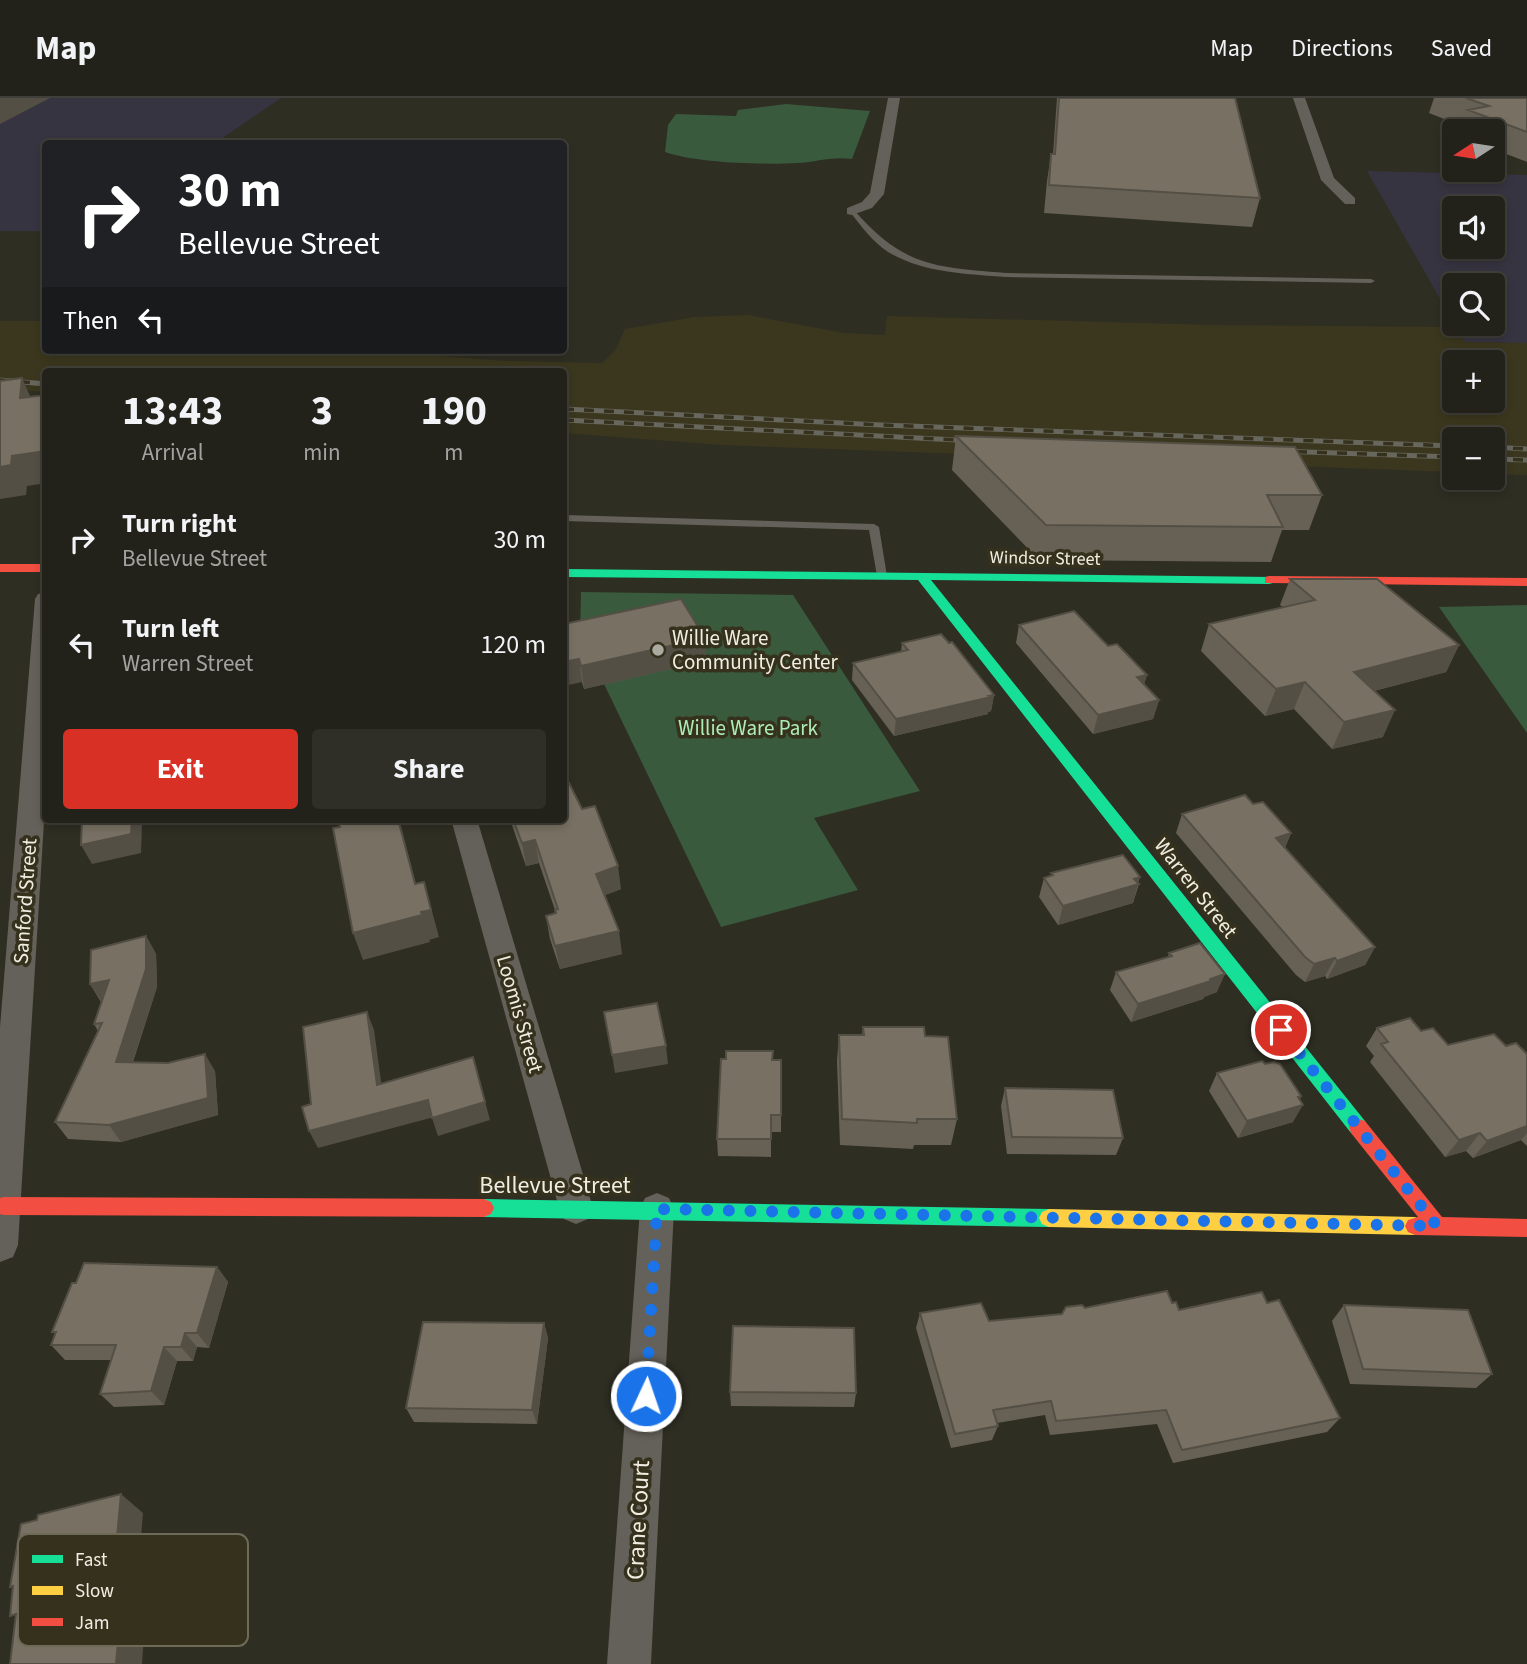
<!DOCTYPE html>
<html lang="en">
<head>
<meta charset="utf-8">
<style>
	body { margin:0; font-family:"Source Sans 3",sans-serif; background:#2f2f27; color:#f1f3f6; height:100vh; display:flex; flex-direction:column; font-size:26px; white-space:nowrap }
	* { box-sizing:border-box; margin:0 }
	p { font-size:23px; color:#a3a4a2 }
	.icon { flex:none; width:38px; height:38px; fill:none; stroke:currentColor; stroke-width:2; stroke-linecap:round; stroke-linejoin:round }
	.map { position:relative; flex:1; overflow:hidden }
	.drawer { position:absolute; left:42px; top:270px; width:525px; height:455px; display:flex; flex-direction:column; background:#23221a; border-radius:7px; box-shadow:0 4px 10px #0003,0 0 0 2px #403f39 }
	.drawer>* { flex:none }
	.banner { position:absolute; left:42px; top:42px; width:525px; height:214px; border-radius:7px; box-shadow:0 4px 10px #0003,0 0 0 2px #403f39; background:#202124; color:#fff; overflow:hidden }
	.needle { width:46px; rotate:258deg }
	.fabs { position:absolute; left:1442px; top:21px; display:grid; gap:14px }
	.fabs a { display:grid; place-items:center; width:63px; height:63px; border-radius:7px; background:#23221a; box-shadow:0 4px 10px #0003,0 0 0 2px #403f39; font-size:35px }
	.pin { position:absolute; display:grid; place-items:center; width:60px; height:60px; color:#fff; margin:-30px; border:4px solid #fff; border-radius:50%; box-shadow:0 2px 7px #0007 }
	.me { position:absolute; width:77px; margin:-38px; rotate:3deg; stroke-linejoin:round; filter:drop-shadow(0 0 5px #0008) }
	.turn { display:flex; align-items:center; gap:24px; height:147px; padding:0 21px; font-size:32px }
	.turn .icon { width:91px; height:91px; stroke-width:2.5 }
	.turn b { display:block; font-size:49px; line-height:60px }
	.then { display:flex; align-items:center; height:66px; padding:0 21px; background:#0003; gap:14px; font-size:26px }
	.eta { display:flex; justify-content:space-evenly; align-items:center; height:119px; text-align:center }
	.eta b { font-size:42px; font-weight:700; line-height:49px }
	.action { display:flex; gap:14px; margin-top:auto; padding:14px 21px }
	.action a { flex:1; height:80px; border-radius:7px; background:#d93025; color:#fff; font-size:28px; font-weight:700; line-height:80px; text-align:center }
	.action a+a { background:#2f2f27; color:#f1f3f6 }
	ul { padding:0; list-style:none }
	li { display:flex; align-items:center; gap:21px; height:105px; padding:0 21px }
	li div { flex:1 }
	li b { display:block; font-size:26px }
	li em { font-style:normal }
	header { display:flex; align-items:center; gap:42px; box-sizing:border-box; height:98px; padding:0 35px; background:#23221a; border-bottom:2px solid #403f39 }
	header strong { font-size:33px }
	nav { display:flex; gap:38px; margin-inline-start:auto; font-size:24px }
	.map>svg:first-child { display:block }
</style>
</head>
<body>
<header>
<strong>Map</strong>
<nav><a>Map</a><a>Directions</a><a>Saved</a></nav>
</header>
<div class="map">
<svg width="1527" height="1566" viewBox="0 0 1527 1566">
	<rect width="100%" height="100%" fill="#2f2e23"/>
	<path fill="#373441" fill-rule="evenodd" d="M0,0H281L215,45L46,46L45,133H0Z
		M1367,73L1527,77V245L1465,244L1455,226H1493V187H1454V225ZM1454,110H1493V149H1454Z"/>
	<path fill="#3b371e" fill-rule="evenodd" d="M748,217L844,235L885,237L887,218L1211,227L1456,229L1465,244L1527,245V377L1493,376V341H1454V374L722,347L564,335V273H46L45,294L0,290V223H45L46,252H357L506,263L602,265L615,253L625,231L695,219ZM1454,264H1493V303H1454Z"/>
	<path fill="#395a3c" d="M786,6L870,13L852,61C831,58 818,64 797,65C764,67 696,65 665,54L668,27L676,16L736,18L738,12Z
		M581,494L793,497L920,693L814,720L858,792L721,829L580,536Z
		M1527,507V635L1439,509Z"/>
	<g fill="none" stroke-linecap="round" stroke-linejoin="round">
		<path fill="#636159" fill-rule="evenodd" d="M850,112H854C904,169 934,169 1006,175L1371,181L1375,183L1371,185L1006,179C967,176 923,175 888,154C873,144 861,128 850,114Z
			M564,417L874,426L879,429L887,478L882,481L877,478L869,432L564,423Z"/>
		<path fill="#636159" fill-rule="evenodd" d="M888,0H900L884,96L872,110L852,117L847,116V110L862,104L870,95Z
			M1293,0H1305L1334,80L1355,100V106H1345L1321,82Z
			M46,494V691L18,1147L13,1159L0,1164V929L35,501L38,496Z
			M451,721H477L593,1110L588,1121L576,1126L564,1121L559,1110Z
			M657,1095L669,1100L674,1111L651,1566H607L640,1111L645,1100Z"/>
		<path fill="#16e098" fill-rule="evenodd" d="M564,471L1273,479V485L1269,486L931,482L1365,1023L1367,1029L1365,1035L1358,1037L1351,1035L918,482L564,479Z
			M484,1101L1049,1111L1056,1114L1059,1120L1056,1126L1049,1129L484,1119L477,1116L474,1110L477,1104Z"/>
		<path fill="#ffcf43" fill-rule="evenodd" d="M1049,1111L1415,1119L1422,1122L1425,1128L1422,1134L1415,1137L1049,1129L1042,1126L1039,1120L1042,1114Z"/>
		<path fill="#f24e42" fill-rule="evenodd" d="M0,466H46V474H0Z
			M1269,478L1527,480V488L1265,485V479Z
			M1358,1021L1365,1023L1442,1119L1527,1121V1139L1415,1137L1408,1134L1405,1128L1408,1122L1418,1119L1351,1035L1349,1029L1351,1023Z
			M3,1099L484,1101L491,1104L494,1110L491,1116L484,1119L3,1117L0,1116V1100Z"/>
		<g stroke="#68675e" stroke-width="5">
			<path id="rail" d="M0,282L46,286
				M564,311L881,327L1454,348
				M564,322L976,343
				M1493,349L1527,351
				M1277,353L1454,359
				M1493,361L1527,362"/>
		</g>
		<use href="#rail" stroke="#35311d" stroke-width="3.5" stroke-dasharray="10" stroke-linecap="butt"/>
	</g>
	<path fill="#676155" d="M1057,0H1235L1260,100L1252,129L1044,115L1047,83L1051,56H1053Z
		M1434,0H1527V64L1493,51V33H1460L1462,28L1429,15Z
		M956,338L1322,397L1309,432H1282L1271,464L1039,462L952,372Z
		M1290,481L1459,547L1446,574L1374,593L1383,639L1332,651L1294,611L1265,618L1201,553L1209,526L1283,509L1280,507Z
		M564,526L706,563L584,591Z
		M1019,527L1108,548L1147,577L1144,586L1159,602L1153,621L1093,636L1016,545Z
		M902,545L994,597L991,613L988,614V616L894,638L852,582L853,565L901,554Z
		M1253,706L1291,735L1285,750L1375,849L1365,867L1327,881L1325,878L1305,884L1296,877L1176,735L1182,716Z
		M510,721H564L621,791L605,797L622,856L560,871L550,841L546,818L556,815L555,812L539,765L526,768Z
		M1051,775L1138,785L1139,786L1133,805L1058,827L1039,799L1044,780L1051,778Z
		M146,838L156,856L157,889L133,964L215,973L218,1017L121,1044L68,1041L55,1024L98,933L94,926L101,904L90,886Z
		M1169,855L1217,894L1204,899L1203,901L1131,924L1110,892L1116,874L1168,859Z
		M863,929L925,938L957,1021L951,1047H914L913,1051L840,1047L837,963L839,937H862Z
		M1377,930L1421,933L1448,947L1506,948L1527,956V1048L1521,1042L1473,1060L1466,1053L1445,1059L1370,964L1374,958L1366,948Z
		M773,962H781V1034H771V1059L718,1058L717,1041Z
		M1265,966L1301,998L1293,1024L1238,1040L1209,993L1217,975Z
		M1005,990L1123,1040L1116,1057L1007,1056L1001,1008Z
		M217,1169L228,1184L209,1250L197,1249L193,1263H177L164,1307L114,1309L100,1296L112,1262H65L51,1247L55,1236L52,1234L76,1185Z
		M1172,1205L1179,1212L1267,1205L1340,1320L1327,1334L1173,1365L1157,1326L1050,1337L1045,1317L997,1325L998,1328L992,1342L951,1350L916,1230L920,1215L989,1223L1062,1216L1085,1210Z
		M1344,1207L1492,1276L1476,1290L1350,1286L1332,1223Z
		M544,1225L548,1240L537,1326L414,1324L406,1310Z
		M730,1294L856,1295L854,1309L731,1308Z"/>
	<path fill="#544f45" d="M0,0H50L0,26Z
		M22,280L35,309L20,300Z
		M46,353V385L27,388L26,397L0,401V369L12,358Z
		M705,540L706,563L584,591L581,568Z
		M1459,547L1446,574L1343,601L1354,574Z
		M579,561L582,584L564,588V564Z
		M1147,577L1141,596L1137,579Z
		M1305,584L1294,611L1265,618L1276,591Z
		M994,597L991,613L988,614V616L894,638L896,621Z
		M1159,602L1153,621L1093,636L1098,617Z
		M1395,612L1383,639L1332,651L1344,624Z
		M132,721H139L142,726L141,755L92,766L81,747Z
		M398,721H399L423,813L424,784L439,839L429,842L421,814Z
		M1291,735L1283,754L1276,740Z
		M535,742L539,765L526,768L522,745Z
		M618,768L621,791L600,799L596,776Z
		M1140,779L1133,805L1058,827L1063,808Z
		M422,817L430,844L363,862L353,835Z
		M619,833L622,856L560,871L555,848Z
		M146,838L156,856L157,889L127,981L116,964Z
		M1375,849L1365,867L1327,881L1337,863Z
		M1335,860L1325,878L1305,884L1314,866Z
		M1225,876L1217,894L1204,899L1203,901L1131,924L1138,906Z
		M109,882L102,904L90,886Z
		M367,914L374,932L384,1005L377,987Z
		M666,948L668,966L615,975L612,957Z
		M205,956L215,973L218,1017L121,1044L109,1027Z
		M473,959L490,1022L438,1038L432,1020Z
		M1301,998L1295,1009L1303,1007L1293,1024L1238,1040L1247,1023Z
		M428,1002L434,1019L318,1050L309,1033Z
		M1527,1028V1035L1521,1042L1473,1060L1487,1043Z
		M1480,1035L1466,1053L1445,1059L1459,1042Z
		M217,1169L228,1184L209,1250L197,1235Z
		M544,1225L548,1240L537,1326L532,1312Z
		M185,1235L197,1249L193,1263L181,1249Z
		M164,1249L177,1263L164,1307L151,1293Z
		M121,1396L143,1415L136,1500L146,1507L142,1566H116L112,1493Z"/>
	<path fill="#787163" stroke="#544f45" stroke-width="2" d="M1059,0H1235L1260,100L1049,87L1051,56H1055Z
		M1466,0H1527V34L1468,12L1489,8Z
		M22,280L20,300L46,297V353L12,358L11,367L0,369V283Z
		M956,338L1295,349L1322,397H1267L1283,429L1046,427Z
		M1290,481H1377L1459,547L1354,574L1395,612L1344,624L1305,584L1276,591L1209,526L1315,502Z
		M681,501L705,540L581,568L579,561L564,564V526Z
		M1074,513L1108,548L1117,546L1147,577L1137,579L1159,602L1098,617L1019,527Z
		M941,536L949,545L952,544L994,597L989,598L991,599L896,621L853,565L908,552L902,545Z
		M567,681L582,711L595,708L618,768L596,776L619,833L555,848L546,818L556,815L555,812L558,811L535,742L522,745L513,721H564V682Z
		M1245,697L1253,706L1263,704L1291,735L1276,740L1375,849L1337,863L1335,860L1314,866L1305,859L1182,716Z
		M82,721H132L131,736L81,747Z
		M338,721H398L415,786L424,784L431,812L421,814L422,817L353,835L333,730L340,729Z
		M1123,757L1140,779L1134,781L1139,786L1063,808L1044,780L1053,777L1051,775Z
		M146,838V871L116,964L168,965L205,956L208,1000L109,1027L55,1024L102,925L94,926L109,882L90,886L91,852Z
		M1200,845L1225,876L1210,881L1211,883L1138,906L1116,874L1172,858L1169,855Z
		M657,905L666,948L612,957L604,914Z
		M367,914L377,987L473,959L485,1004L432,1020L428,1002L309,1033L302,1009L311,1006L303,929Z
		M1410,920L1421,933L1433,930L1448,947L1494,936L1506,948L1516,945L1527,956V1028L1487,1043L1480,1035L1459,1042L1381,946L1388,944L1377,930Z
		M863,929H924L925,938L948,939L957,1021H917V1025L842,1021L839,937H864Z
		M726,953H773L772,962H781V1017H771V1041H717L721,961H726Z
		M1262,963L1265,966L1274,964L1280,966L1301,998L1298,999L1303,1007L1247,1023L1217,975Z
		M1005,990L1113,992L1123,1040L1012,1039Z
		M84,1165L217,1169L197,1235H185L181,1249H164L151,1293L100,1296L116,1247H51L56,1234H52L72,1185H76Z
		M1167,1193L1172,1205L1176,1204L1179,1212L1262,1194L1267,1205L1279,1202L1340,1320L1182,1352L1166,1312L1056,1323L1051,1303L993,1312L998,1328L955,1336L920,1215L981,1205L989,1223L1062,1216L1066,1209L1082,1207L1085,1210Z
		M1344,1207L1468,1212L1492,1276L1363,1271Z
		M423,1224L544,1225L532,1312L406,1310Z
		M733,1228L854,1230L856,1295L730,1294Z
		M121,1396L112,1493L123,1490L116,1566H10L16,1516L10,1518L13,1488L10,1489L21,1426L37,1422L38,1417Z"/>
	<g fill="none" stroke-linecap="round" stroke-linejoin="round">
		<path stroke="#1a73e8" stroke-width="12" stroke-dasharray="0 21.6" d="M646,1298L657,1111L1437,1128L1281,932"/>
	</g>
	<circle fill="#acab9f" stroke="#35311d" stroke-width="2.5" cx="658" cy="552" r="7"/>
	<g text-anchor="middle" stroke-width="7" stroke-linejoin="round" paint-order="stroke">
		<g font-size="18" fill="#f0eee2" stroke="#35311d">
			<text transform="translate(1045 460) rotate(1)" y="6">Windsor Street</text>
		</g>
		<g font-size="21" fill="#f0eee2" stroke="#35311d" text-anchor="start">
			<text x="672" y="547">Willie Ware<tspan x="672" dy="24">Community Center</tspan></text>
		</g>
		<g font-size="21" fill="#acedb5" stroke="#35311d">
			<text x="748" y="637">Willie Ware Park</text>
		</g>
		<g font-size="21" fill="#f0eee2" stroke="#35311d">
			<text transform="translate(1196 790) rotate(52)" y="7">Warren Street</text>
			<text transform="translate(25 803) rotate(-86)" y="7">Sanford Street</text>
			<text transform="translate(520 916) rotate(74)" y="7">Loomis Street</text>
		</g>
		<g font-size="24" fill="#f0eee2" stroke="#35311d">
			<text x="555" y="1095">Bellevue Street</text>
			<text transform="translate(638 1422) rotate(-87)" y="8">Crane Court</text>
		</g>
	</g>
	<rect x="18" y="1436" width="230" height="112" rx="10" fill="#35311d" stroke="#6d6a58" stroke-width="2"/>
	<rect x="32" y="1457" width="31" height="8" fill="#16e098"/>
	<rect x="32" y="1488" width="31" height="9" fill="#ffcf43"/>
	<rect x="32" y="1520" width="31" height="8" fill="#f24e42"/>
	<g font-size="19" fill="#f0eee2">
		<text x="75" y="1468">Fast</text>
		<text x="75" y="1499">Slow</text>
		<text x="75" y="1531">Jam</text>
	</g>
</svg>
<div class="fabs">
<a><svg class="needle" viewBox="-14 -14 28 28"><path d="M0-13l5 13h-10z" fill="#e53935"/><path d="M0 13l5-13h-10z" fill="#a3a4a2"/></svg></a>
<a><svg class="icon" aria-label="sound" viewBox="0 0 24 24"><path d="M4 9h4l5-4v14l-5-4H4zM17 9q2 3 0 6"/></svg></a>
<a><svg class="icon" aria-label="search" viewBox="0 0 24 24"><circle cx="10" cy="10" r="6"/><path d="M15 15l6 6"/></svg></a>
<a>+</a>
<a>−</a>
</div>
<div class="pin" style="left:1281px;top:932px;background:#d93025"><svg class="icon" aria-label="arrive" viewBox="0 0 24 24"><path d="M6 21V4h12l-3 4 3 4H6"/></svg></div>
<svg class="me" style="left:646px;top:1298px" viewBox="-20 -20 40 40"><circle r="17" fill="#1a73e8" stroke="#fff" stroke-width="3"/><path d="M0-11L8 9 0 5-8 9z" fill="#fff"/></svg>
<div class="banner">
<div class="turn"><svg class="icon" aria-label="right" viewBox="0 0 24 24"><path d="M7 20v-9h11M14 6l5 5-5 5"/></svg><div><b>30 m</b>Bellevue Street</div></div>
<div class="then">Then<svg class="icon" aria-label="left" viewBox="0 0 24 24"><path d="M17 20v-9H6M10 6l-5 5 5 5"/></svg></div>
</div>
<section class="drawer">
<div class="eta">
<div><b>13:43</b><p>Arrival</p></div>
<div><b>3</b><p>min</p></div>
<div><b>190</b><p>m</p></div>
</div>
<ul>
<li><svg class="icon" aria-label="right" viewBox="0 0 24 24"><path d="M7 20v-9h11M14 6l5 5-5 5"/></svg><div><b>Turn right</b><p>Bellevue Street</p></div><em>30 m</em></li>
<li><svg class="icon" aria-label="left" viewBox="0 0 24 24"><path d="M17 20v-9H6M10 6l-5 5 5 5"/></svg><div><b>Turn left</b><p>Warren Street</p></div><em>120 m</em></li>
</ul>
<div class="action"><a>Exit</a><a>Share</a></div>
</section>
</div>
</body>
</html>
